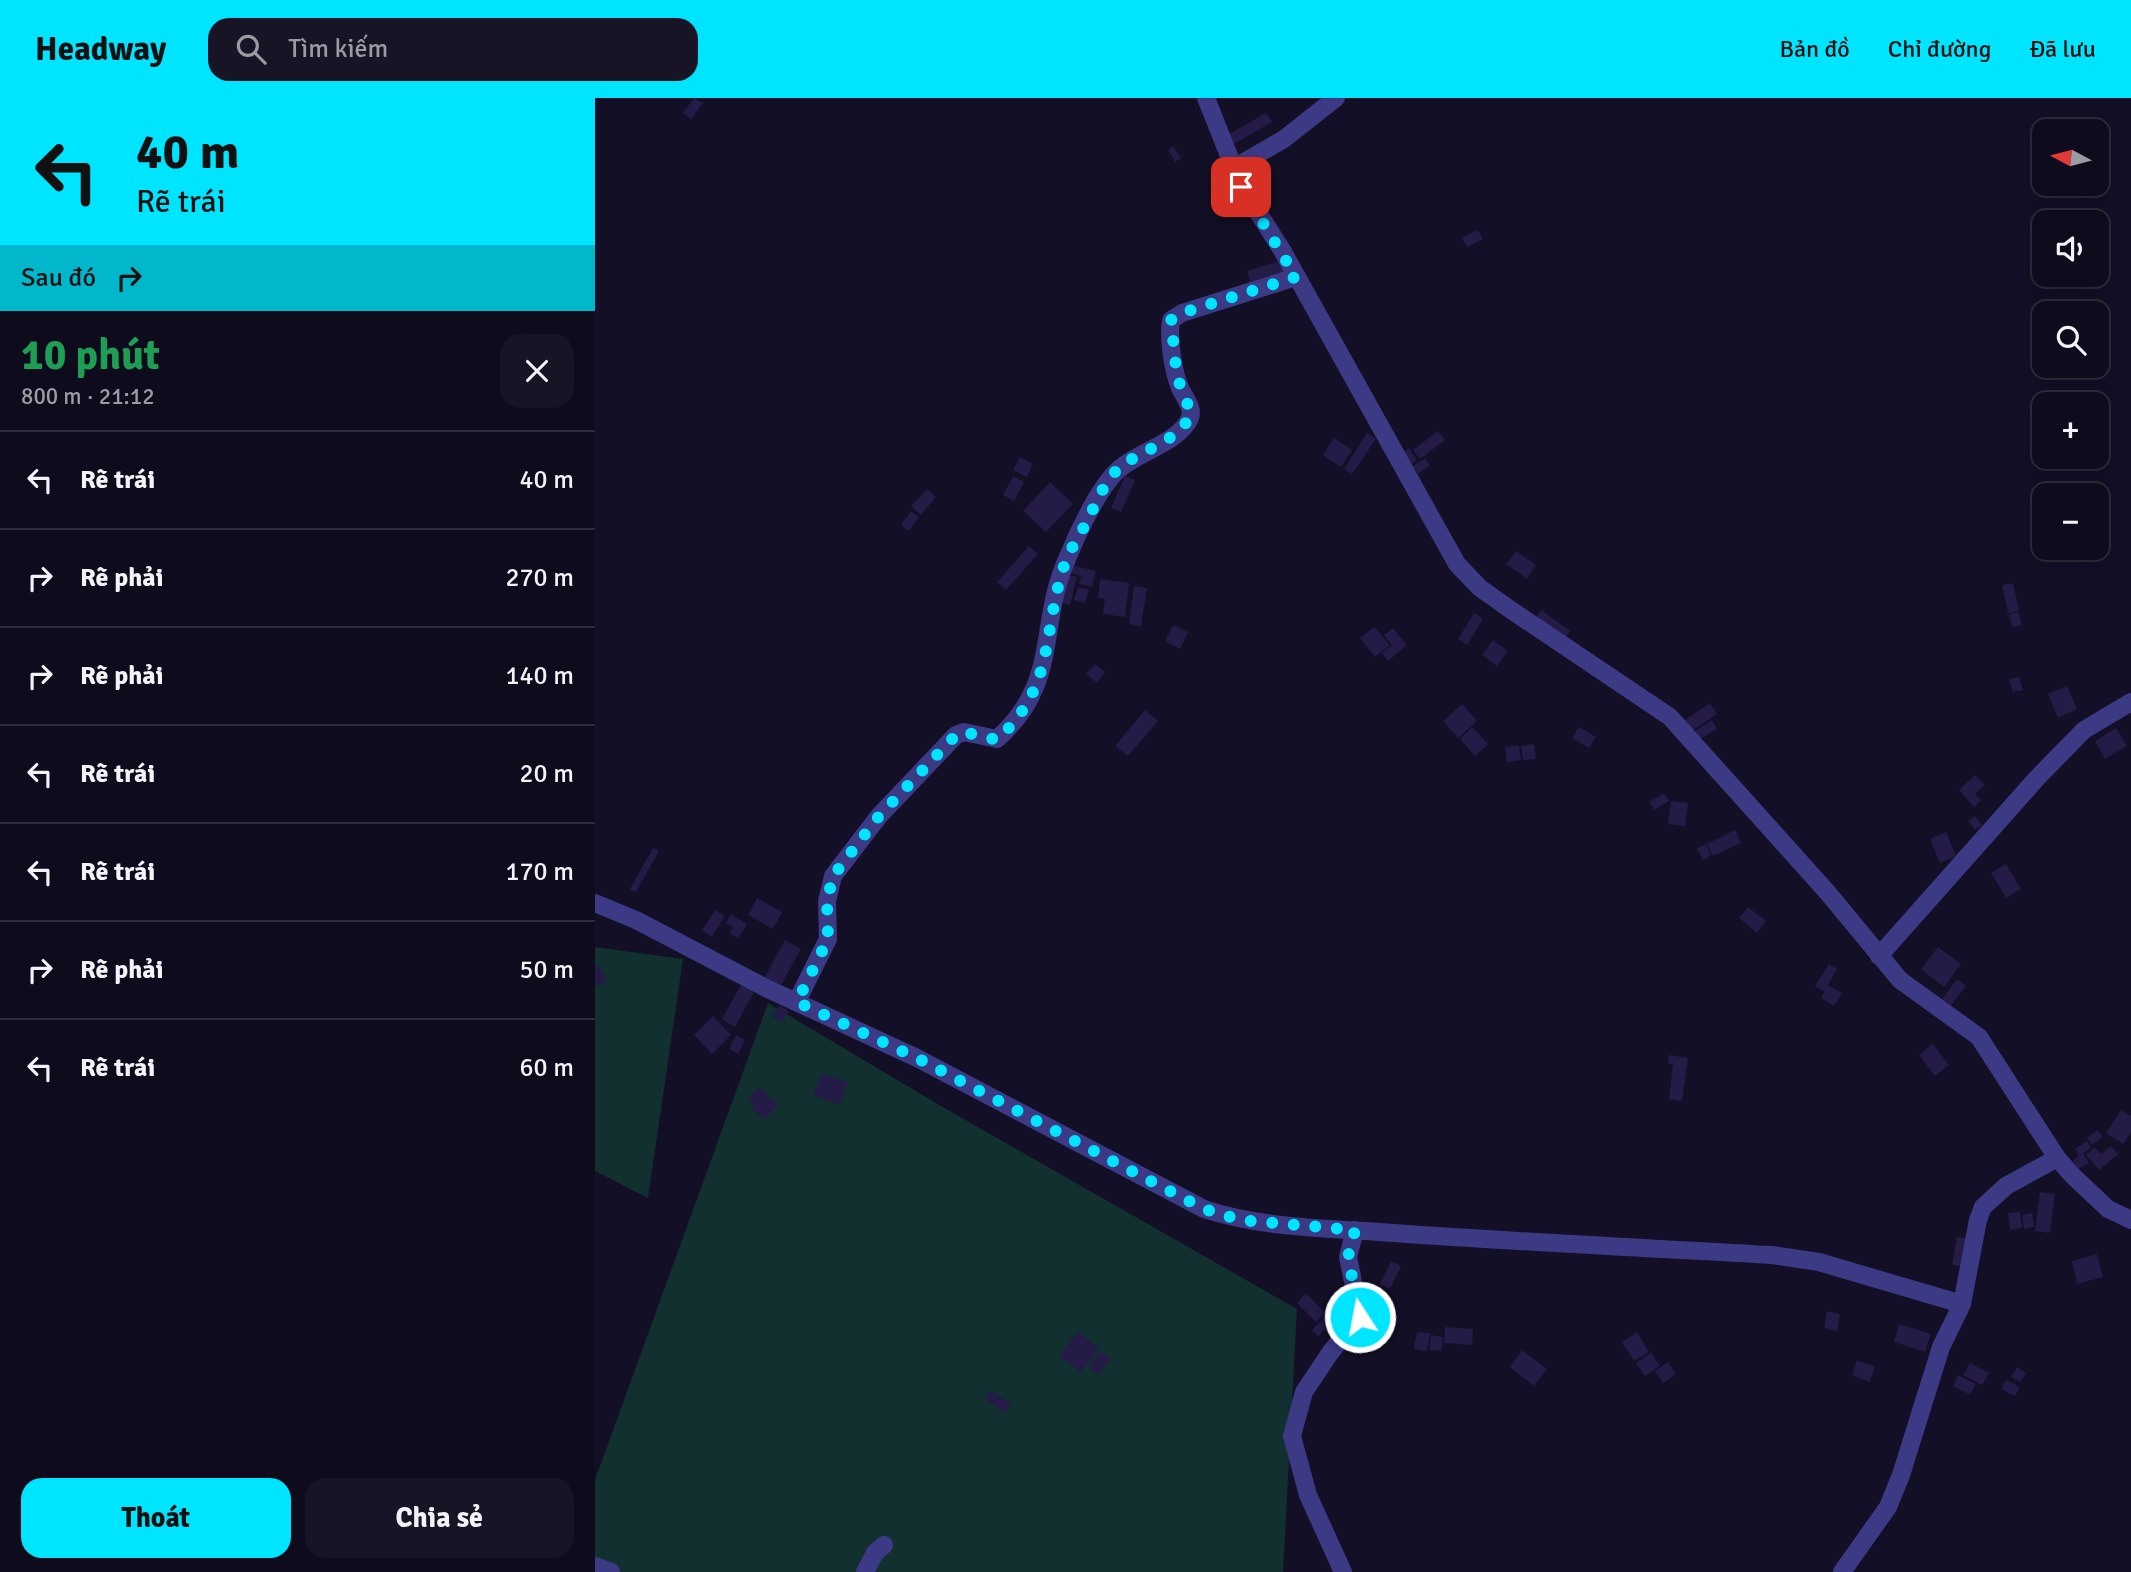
<!DOCTYPE html>
<html lang="vi">
<head>
<meta charset="utf-8">
<style>
	body { margin:0; font-family:Signika,sans-serif; background:#171425; color:#f1f3f6; height:100vh; display:flex; flex-direction:column; font-size:26px; white-space:nowrap }
	* { box-sizing:border-box; margin:0 }
	p { font-size:23px; color:#9b9ba3 }
	.icon { flex:none; width:38px; height:38px; fill:none; stroke:currentColor; stroke-width:2; stroke-linecap:round; stroke-linejoin:round }
	.map { position:relative; flex:1; overflow:hidden }
	.drawer { display:flex; flex-direction:column; background:#0e0b1c; width:595px }
	.drawer>* { flex:none }
	.banner { background:#00e5ff; color:#111; overflow:hidden }
	.needle { width:46px; rotate:277deg }
	.tools { position:absolute; left:1437px; top:21px; display:grid; gap:14px }
	.tools a { display:grid; place-items:center; width:77px; height:77px; border-radius:14px; background:#0e0b1c; box-shadow:0 4px 18px #0003,0 0 0 2px #2e2b3b; font-size:35px }
	.pin { position:absolute; display:grid; place-items:center; width:60px; height:60px; color:#fff; margin:-30px; border-radius:14px; box-shadow:0 4px 10px #0006 }
	.me { position:absolute; width:77px; margin:-38px; rotate:349deg; stroke-linejoin:round; filter:drop-shadow(0 0 5px #0008) }
	.turn { display:flex; align-items:center; gap:24px; height:147px; padding:0 21px; font-size:32px }
	.turn .icon { width:91px; height:91px; stroke-width:2.5 }
	.turn b { display:block; font-size:49px; line-height:60px }
	.then { display:flex; align-items:center; height:66px; padding:0 21px; background:#0003; gap:14px; font-size:26px }
	.round { display:grid; place-items:center; flex:none; width:74px; height:74px; border-radius:21px; background:#171425 }
	.overview { display:flex; align-items:center; justify-content:space-between; height:119px; padding:0 21px }
	h1 { font-size:42px; font-weight:700; line-height:52px; color:#1e9e55 }
	.primary-button { display:flex; gap:14px; margin-top:auto; padding:14px 21px }
	.primary-button a { flex:1; height:80px; border-radius:21px; background:#00e5ff; color:#111; font-size:28px; font-weight:700; line-height:80px; text-align:center }
	.primary-button a+a { background:#171425; color:#f1f3f6 }
	ul { padding:0; list-style:none }
	li { display:flex; align-items:center; gap:21px; height:98px; padding:0 21px; border-top:2px solid #2e2b3b }
	li div { flex:1 }
	li b { display:block; font-size:26px }
	li em { font-style:normal }
	header { display:flex; align-items:center; gap:42px; box-sizing:border-box; height:98px; padding:0 35px; background:#00e5ff; color:#111 }
	header strong { font-size:33px }
	nav { display:flex; gap:38px; margin-inline-start:auto; font-size:24px }
	.search { width:490px; height:63px; background:#171425; display:flex; align-items:center; gap:18px; box-sizing:border-box; padding:0 24px; border-radius:21px; color:#9b9ba3; font-size:26px }
	main { display:flex; flex:1; min-height:0 }
	.map>svg:first-child { display:block }
</style>
</head>
<body>
<header>
<strong>Headway</strong>
<div class="search"><svg class="icon" aria-label="search" viewBox="0 0 24 24"><circle cx="10" cy="10" r="6"/><path d="M15 15l6 6"/></svg>Tìm kiếm</div>
<nav><a>Bản đồ</a><a>Chỉ đường</a><a>Đã lưu</a></nav>
</header>
<main>
<section class="drawer">
<div class="banner">
<div class="turn"><svg class="icon" aria-label="left" viewBox="0 0 24 24"><path d="M17 20v-9H6M10 6l-5 5 5 5"/></svg><div><b>40 m</b>Rẽ trái</div></div>
<div class="then">Sau đó<svg class="icon" aria-label="right" viewBox="0 0 24 24"><path d="M7 20v-9h11M14 6l5 5-5 5"/></svg></div>
</div>
<div class="overview"><div><h1>10 phút</h1><p>800 m · 21:12</p></div><a class="round"><svg class="icon" aria-label="close" viewBox="0 0 24 24"><path d="M6 6l12 12M18 6L6 18"/></svg></a></div>
<ul>
<li><svg class="icon" aria-label="left" viewBox="0 0 24 24"><path d="M17 20v-9H6M10 6l-5 5 5 5"/></svg><div><b>Rẽ trái</b></div><em>40 m</em></li>
<li><svg class="icon" aria-label="right" viewBox="0 0 24 24"><path d="M7 20v-9h11M14 6l5 5-5 5"/></svg><div><b>Rẽ phải</b></div><em>270 m</em></li>
<li><svg class="icon" aria-label="right" viewBox="0 0 24 24"><path d="M7 20v-9h11M14 6l5 5-5 5"/></svg><div><b>Rẽ phải</b></div><em>140 m</em></li>
<li><svg class="icon" aria-label="left" viewBox="0 0 24 24"><path d="M17 20v-9H6M10 6l-5 5 5 5"/></svg><div><b>Rẽ trái</b></div><em>20 m</em></li>
<li><svg class="icon" aria-label="left" viewBox="0 0 24 24"><path d="M17 20v-9H6M10 6l-5 5 5 5"/></svg><div><b>Rẽ trái</b></div><em>170 m</em></li>
<li><svg class="icon" aria-label="right" viewBox="0 0 24 24"><path d="M7 20v-9h11M14 6l5 5-5 5"/></svg><div><b>Rẽ phải</b></div><em>50 m</em></li>
<li><svg class="icon" aria-label="left" viewBox="0 0 24 24"><path d="M17 20v-9H6M10 6l-5 5 5 5"/></svg><div><b>Rẽ trái</b></div><em>60 m</em></li>
</ul>
<div class="primary-button"><a>Thoát</a><a>Chia sẻ</a></div>
</section>
<div class="map">
<svg width="1536" height="1474" viewBox="0 0 1536 1474">
	<rect width="100%" height="100%" fill="#130f26"/>
	<path fill="#12302f" d="M0,849L88,861L53,1100L0,1073Z
		M173,905L346,1008L702,1211L688,1474H0V1382Z"/>
	<path fill="#241b47" d="M99,0L108,5L96,21L88,15Z
		M671,15L677,24L639,46L634,36Z
		M578,48L586,60L580,64L573,52Z
		M883,132L888,141L872,149L867,140Z
		M688,162L692,178L656,188L652,173Z
		M843,333L850,342L825,361L818,352Z
		M772,335L781,341L757,376L749,371Z
		M739,340L757,352L746,369L728,357Z
		M814,350L822,362L813,369L804,357Z
		M425,359L438,366L432,379L418,372Z
		M830,360L835,367L823,376L818,368Z
		M418,378L429,384L419,403L408,397Z
		M530,378L540,382L526,414L516,410Z
		M455,384L478,406L451,434L428,413Z
		M332,391L341,399L326,417L316,408Z
		M316,413L324,419L314,433L306,427Z
		M434,448L443,456L411,492L402,484Z
		M921,453L941,467L932,481L911,466Z
		M476,467L501,473L497,489L484,486L486,478L474,475Z
		M472,477L482,479L475,507L466,504Z
		M505,481L534,485L530,519L508,516L510,501L503,500Z
		M1418,485L1424,513L1413,515L1407,487Z
		M539,488L552,490L546,528L534,526Z
		M483,489L494,492L490,505L479,502Z
		M946,512L975,533L967,545L938,524Z
		M1424,514L1427,527L1417,529L1414,516Z
		M879,515L888,521L872,547L863,541Z
		M578,527L593,534L585,551L570,543Z
		M779,529L795,547L780,559L765,540Z
		M798,530L812,547L793,563L787,555L797,547L789,537Z
		M898,542L913,553L902,568L887,557Z
		M500,566L510,574L502,585L491,576Z
		M1424,579L1428,592L1418,594L1414,581Z
		M1472,588L1482,611L1463,620L1453,596Z
		M1115,605L1122,616L1094,635L1087,624Z
		M867,606L882,623L863,640L848,623Z
		M550,612L563,623L533,658L520,648Z
		M1117,622L1122,631L1100,644L1095,636Z
		M877,629L893,646L880,658L865,641Z
		M984,629L1001,639L994,650L977,640Z
		M1521,630L1532,648L1510,661L1500,643Z
		M939,646L941,661L928,662L926,648Z
		M924,647L926,662L912,664L910,649Z
		M1380,677L1390,687L1380,696L1386,702L1379,709L1364,692Z
		M1069,695L1074,703L1059,712L1054,704Z
		M1076,703L1093,705L1090,728L1073,726Z
		M1380,718L1387,727L1380,732L1373,723Z
		M1140,732L1146,745L1118,758L1112,746Z
		M1351,734L1361,758L1345,765L1335,741Z
		M1111,746L1116,758L1108,762L1102,750Z
		M58,750L64,753L41,794L35,791Z
		M1411,766L1426,791L1411,800L1396,775Z
		M162,800L187,814L178,831L153,817Z
		M1153,809L1171,823L1162,835L1144,820Z
		M120,812L130,818L117,839L107,833Z
		M136,816L152,826L143,840L134,835L138,829L131,825Z
		M190,842L206,851L185,889L169,880Z
		M1343,849L1366,866L1349,889L1326,871Z
		M1234,866L1242,871L1233,887L1247,895L1239,908L1226,900L1230,894L1220,888Z
		M3,867L12,882L0,889V869Z
		M1362,881L1371,888L1356,907L1347,901Z
		M147,885L160,892L140,929L127,921Z
		M185,907L194,914L185,924L176,918Z
		M118,918L136,937L117,956L99,937Z
		M141,937L150,942L143,956L134,951Z
		M1338,946L1354,967L1340,978L1324,957Z
		M1074,957L1093,960L1087,1003L1074,1001L1078,966L1073,965Z
		M227,975L253,985L244,1007L218,997Z
		M164,989L183,1007L169,1022L156,1010L159,1007L153,1001Z
		M1526,1012L1536,1018V1034L1528,1046L1511,1035Z
		M1503,1032L1508,1039L1497,1047L1492,1040Z
		M1492,1043L1496,1050L1488,1055L1494,1065L1483,1071L1478,1062L1484,1058L1480,1051Z
		M1516,1048L1523,1056L1504,1072L1491,1057L1500,1049L1506,1056Z
		M1445,1094L1460,1096L1455,1135L1440,1133Z
		M1425,1114L1427,1130L1415,1132L1413,1115Z
		M1437,1115L1439,1129L1429,1131L1427,1117Z
		M1362,1139L1374,1141L1370,1169L1357,1167Z
		M1502,1156L1508,1179L1482,1186L1477,1163Z
		M796,1163L806,1168L795,1191L785,1186Z
		M711,1195L730,1215L721,1224L702,1205Z
		M1232,1213L1245,1216L1242,1233L1229,1230Z
		M732,1217L738,1224L723,1238L717,1232Z
		M1304,1226L1336,1236L1330,1254L1299,1244Z
		M850,1229L878,1231L877,1247L849,1245Z
		M482,1234L504,1250L486,1274L464,1258Z
		M822,1234L835,1235L832,1253L819,1251Z
		M1042,1234L1054,1254L1039,1263L1027,1244Z
		M836,1237L848,1239L847,1253L834,1252Z
		M927,1252L952,1271L939,1288L915,1269Z
		M506,1253L515,1261L503,1277L493,1269Z
		M1056,1255L1065,1268L1050,1278L1041,1265Z
		M1262,1262L1280,1269L1274,1284L1257,1277Z
		M1073,1264L1081,1276L1068,1285L1060,1273Z
		M1375,1265L1394,1275L1387,1287L1368,1277Z
		M1422,1269L1431,1275L1425,1284L1416,1279Z
		M1363,1277L1381,1286L1375,1297L1358,1288Z
		M1411,1282L1425,1289L1420,1298L1406,1291Z
		M395,1292L416,1306L410,1315L390,1301Z"/>
	<g fill="none" stroke-linecap="round" stroke-linejoin="round">
		<path stroke="#3d3a85" stroke-width="18" d="M611,0L646,88L687,152L862,466L885,490L916,512L1075,619L1233,795L1305,882L1384,939L1462,1060L1478,1078L1513,1111L1536,1122
			M637,71L689,41L741,0
			M0,805L41,822L173,891L322,960L609,1111C670,1131 736,1130 799,1135C925,1144 1051,1150 1177,1157L1224,1164L1367,1206
			M1284,858L1442,680L1489,632L1536,604
			M202,903L233,841L232,803L238,778L284,718L361,637L369,634L402,641C466,584 442,528 472,461C482,436 503,391 522,373C541,354 583,346 595,320C599,310 589,299 585,290C578,273 573,240 576,222L587,215L701,179
			M0,1468L16,1474
			M270,1474L280,1455L289,1447
			M748,1474L713,1397L697,1338L709,1294L735,1255L765,1218L753,1159L760,1132
			M1247,1474L1293,1409L1306,1377L1346,1249L1367,1206L1383,1122L1388,1109L1411,1088L1462,1060"/>
	</g>
	<g fill="none" stroke-linecap="round" stroke-linejoin="round">
		<path stroke="#00e5ff" stroke-width="12" stroke-dasharray="0 21.6" d="M646,89L701,179L587,215L576,222L582,279L596,315C585,345 542,352 521,373C508,387 500,407 492,424C483,439 473,455 468,471C447,539 460,588 402,642L369,634L361,637L284,718L238,778L232,803L233,841L202,904L322,960L609,1111L645,1122L760,1132L753,1159L765,1219"/>
	</g>
</svg>
<div class="tools">
<a><svg class="needle" viewBox="-14 -14 28 28"><path d="M0-13l5 13h-10z" fill="#e53935"/><path d="M0 13l5-13h-10z" fill="#9b9ba3"/></svg></a>
<a><svg class="icon" aria-label="sound" viewBox="0 0 24 24"><path d="M4 9h4l5-4v14l-5-4H4zM17 9q2 3 0 6"/></svg></a>
<a><svg class="icon" aria-label="search" viewBox="0 0 24 24"><circle cx="10" cy="10" r="6"/><path d="M15 15l6 6"/></svg></a>
<a>+</a>
<a>−</a>
</div>
<div class="pin" style="left:646px;top:89px;background:#d93025"><svg class="icon" aria-label="arrive" viewBox="0 0 24 24"><path d="M6 21V4h12l-3 4 3 4H6"/></svg></div>
<svg class="me" style="left:765px;top:1219px" viewBox="-20 -20 40 40"><circle r="17" fill="#00e5ff" stroke="#fff" stroke-width="3"/><path d="M0-11L8 9 0 5-8 9z" fill="#fff"/></svg>
</div>
</main>
</body>
</html>
